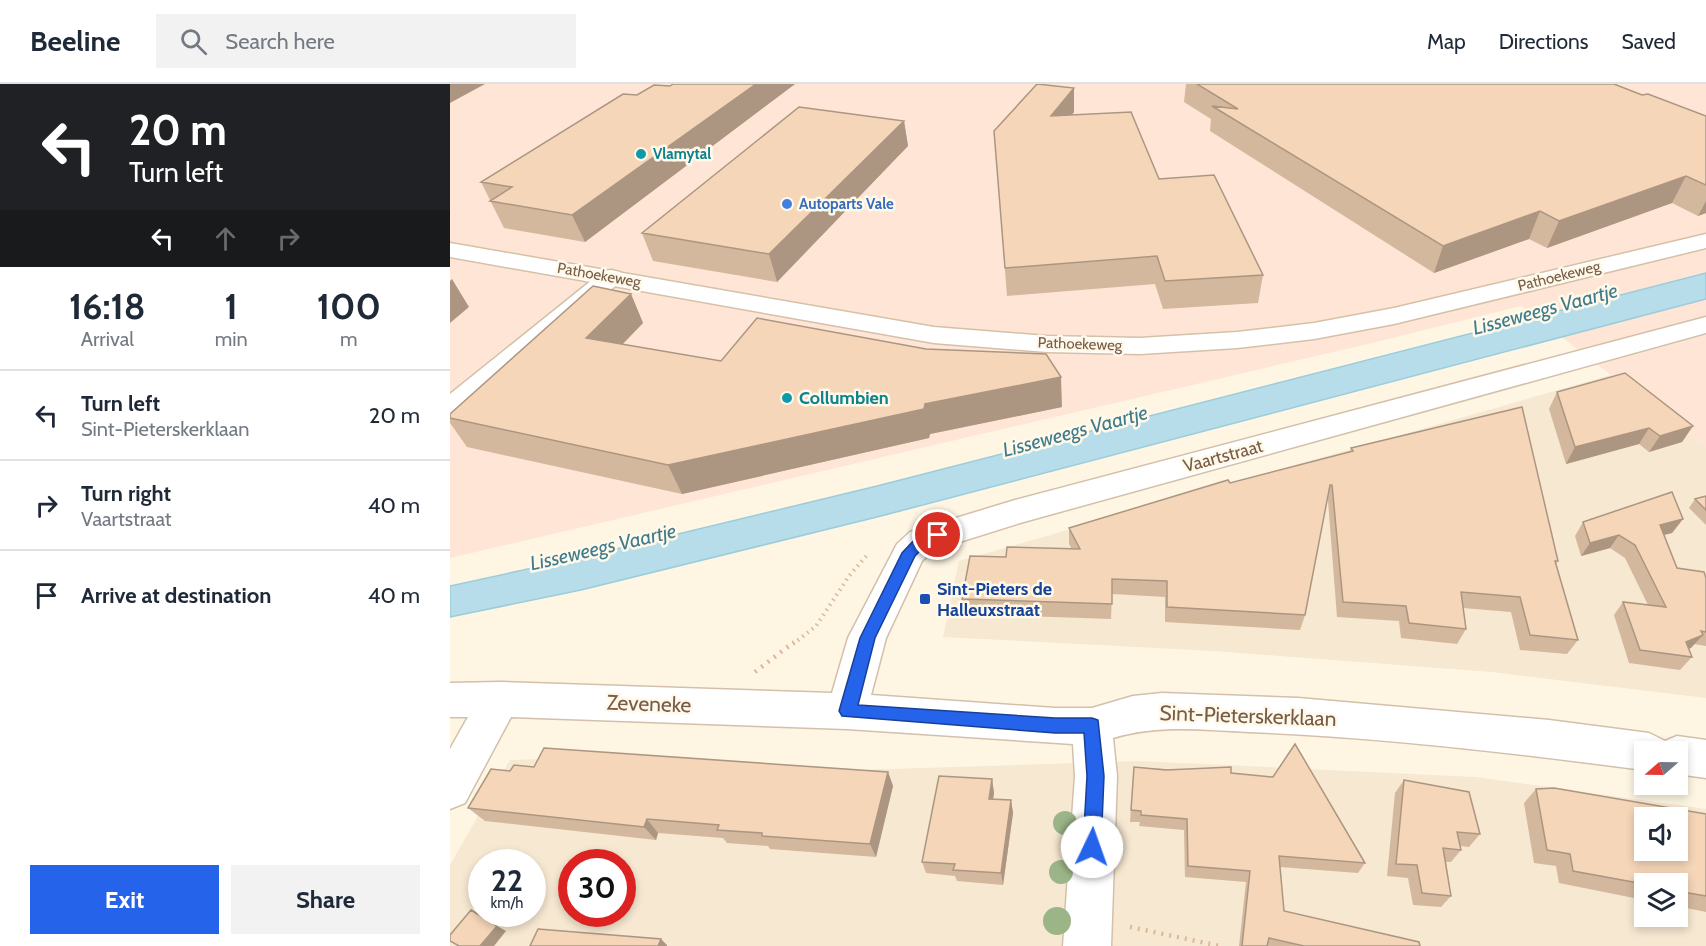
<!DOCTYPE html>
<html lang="en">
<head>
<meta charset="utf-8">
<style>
	body { margin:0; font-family:Cabin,sans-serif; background:#f2f2f3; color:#1f2937; height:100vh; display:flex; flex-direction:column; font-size:22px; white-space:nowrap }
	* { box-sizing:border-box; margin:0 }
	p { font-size:20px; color:#747a83 }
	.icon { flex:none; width:33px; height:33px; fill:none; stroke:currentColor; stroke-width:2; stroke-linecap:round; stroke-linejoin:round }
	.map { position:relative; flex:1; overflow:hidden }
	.details { display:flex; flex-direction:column; background:#fff; width:450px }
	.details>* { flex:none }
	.guide { background:#202124; color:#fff; overflow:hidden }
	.needle { width:39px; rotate:250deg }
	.tools { position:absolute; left:1184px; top:657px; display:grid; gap:12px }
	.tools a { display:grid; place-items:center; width:54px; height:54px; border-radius:0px; background:#fff; box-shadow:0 3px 9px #0003; font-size:30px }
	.speed { position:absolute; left:18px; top:765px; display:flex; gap:12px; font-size:30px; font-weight:700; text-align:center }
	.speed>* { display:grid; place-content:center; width:78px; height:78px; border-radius:50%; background:#fff; box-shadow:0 3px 9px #0003; line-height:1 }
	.speed small { font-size:15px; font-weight:400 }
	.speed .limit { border:9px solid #d22; background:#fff; color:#111 }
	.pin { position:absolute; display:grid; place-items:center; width:51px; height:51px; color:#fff; margin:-26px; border:3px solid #fff; border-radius:50%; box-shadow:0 2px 6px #0007 }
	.me { position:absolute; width:66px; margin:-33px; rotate:3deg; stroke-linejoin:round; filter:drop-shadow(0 0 4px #0008) }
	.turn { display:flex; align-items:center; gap:21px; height:126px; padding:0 30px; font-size:27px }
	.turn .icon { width:78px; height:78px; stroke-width:2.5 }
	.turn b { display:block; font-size:42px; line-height:51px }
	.lanes { display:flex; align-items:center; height:57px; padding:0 30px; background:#0003; justify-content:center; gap:30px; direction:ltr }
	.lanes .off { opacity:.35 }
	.eta { display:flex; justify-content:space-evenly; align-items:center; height:102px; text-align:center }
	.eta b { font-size:36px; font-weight:700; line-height:42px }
	.button { display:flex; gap:12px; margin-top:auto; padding:12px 30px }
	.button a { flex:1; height:69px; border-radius:0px; background:#2563eb; color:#fff; font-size:24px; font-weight:700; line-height:69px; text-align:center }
	.button a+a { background:#f2f2f3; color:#1f2937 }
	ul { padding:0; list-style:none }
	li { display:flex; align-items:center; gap:18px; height:90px; padding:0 30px; border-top:2px solid #e0e1e3 }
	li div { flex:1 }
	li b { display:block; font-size:22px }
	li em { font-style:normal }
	header { display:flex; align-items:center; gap:36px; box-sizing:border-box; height:84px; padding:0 30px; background:#fff; border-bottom:2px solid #e0e1e3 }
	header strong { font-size:28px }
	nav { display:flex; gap:33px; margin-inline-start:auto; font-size:21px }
	.search { width:420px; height:54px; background:#f2f2f3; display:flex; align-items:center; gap:15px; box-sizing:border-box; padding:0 21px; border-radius:0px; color:#747a83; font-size:22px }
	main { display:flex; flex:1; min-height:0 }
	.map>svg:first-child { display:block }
</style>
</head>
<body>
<header>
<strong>Beeline</strong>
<div class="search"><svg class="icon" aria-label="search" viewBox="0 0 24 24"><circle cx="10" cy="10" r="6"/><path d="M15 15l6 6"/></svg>Search here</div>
<nav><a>Map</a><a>Directions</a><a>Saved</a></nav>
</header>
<main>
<section class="details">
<div class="guide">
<div class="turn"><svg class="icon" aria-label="left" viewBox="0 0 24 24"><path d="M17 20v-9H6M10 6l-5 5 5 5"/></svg><div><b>20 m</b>Turn left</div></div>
<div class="lanes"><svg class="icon" aria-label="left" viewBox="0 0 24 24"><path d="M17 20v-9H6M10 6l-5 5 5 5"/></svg><svg class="icon off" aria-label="ahead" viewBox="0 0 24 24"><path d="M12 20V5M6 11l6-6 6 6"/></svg><svg class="icon off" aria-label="right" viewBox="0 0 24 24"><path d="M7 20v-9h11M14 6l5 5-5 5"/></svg></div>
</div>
<div class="eta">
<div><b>16:18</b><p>Arrival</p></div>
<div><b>1</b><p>min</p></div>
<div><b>100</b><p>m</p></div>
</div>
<ul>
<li><svg class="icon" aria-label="left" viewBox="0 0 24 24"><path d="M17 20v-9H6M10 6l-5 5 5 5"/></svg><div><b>Turn left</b><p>Sint-Pieterskerklaan</p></div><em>20 m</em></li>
<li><svg class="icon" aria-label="right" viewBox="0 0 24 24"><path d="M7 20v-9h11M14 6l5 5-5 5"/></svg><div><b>Turn right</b><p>Vaartstraat</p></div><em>40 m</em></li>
<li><svg class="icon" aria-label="arrive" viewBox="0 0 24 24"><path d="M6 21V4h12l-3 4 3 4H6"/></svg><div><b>Arrive at destination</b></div><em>40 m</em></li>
</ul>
<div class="button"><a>Exit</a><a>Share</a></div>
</section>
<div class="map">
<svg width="1256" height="862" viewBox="0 0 1256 862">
	<rect width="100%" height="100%" fill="#fef6e3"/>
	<path fill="#f6e8d1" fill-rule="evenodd" d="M1161,291L1256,364V614L1042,588L764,567L493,553L509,477Z
		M95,675L314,689L690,677L1025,693L1256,725V862H0V781L60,676ZM1194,734H1227V766H1194ZM32,778H82V830H32ZM122,778H172V830H122ZM1194,800H1227V832H1194Z"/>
	<path fill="#ffe5d6" d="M0,0H1256V364L1071,222L918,260L0,474Z"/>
	<path fill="#b6dde9" stroke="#9bccdb" stroke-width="1.5" d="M1256,189V215L431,432L131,506L0,533V502L133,473L427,402Z"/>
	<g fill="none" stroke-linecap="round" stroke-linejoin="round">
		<g stroke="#d2c0ab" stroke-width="3">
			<path id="street" d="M161,186L170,188L173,193L170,198L10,332L0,334V310L152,188Z
				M1256,233V249L570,439L484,466L472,477L436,554L421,611L605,624H642L683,612L712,609L848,614L1099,636L1199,649L1215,657L1227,652L1256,656V694L1227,690V668H1194V686C1063,669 931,653 799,648C754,646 708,640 663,654L667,692L661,862H613L625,692L623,660L397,645L61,633L15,719L0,725V665L18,633H0V599L50,598L382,609L398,554L447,460L460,448L565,416Z"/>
		</g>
		<g stroke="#d5c0a8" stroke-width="3">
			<path id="secondary" d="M1256,150V164L944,240L864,255L787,264L690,270L597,268L484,259L0,173V159L484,243L597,252L690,254L787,248L864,239L944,224Z"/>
		</g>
		<path stroke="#dab99b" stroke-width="4" stroke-dasharray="1.5 4.5" stroke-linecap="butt" d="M343,560L366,542L399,492L419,469"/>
		<path stroke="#dab99b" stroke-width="4.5" stroke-dasharray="2 6" stroke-linecap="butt" d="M305,588L344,558
			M680,843L770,862"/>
		<use href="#street" fill="#fff" fill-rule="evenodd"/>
		<use href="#secondary" fill="#fff" fill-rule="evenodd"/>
	</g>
	<g fill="#9cb588">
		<circle cx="615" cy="739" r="12"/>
		<circle cx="611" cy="788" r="12"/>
		<circle cx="607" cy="837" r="14"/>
	</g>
	<path fill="#d3b89e" d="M223,0H345L135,158L54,144L31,98L187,11L220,2Z
		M736,0H1164L1192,11L1256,32V129L1248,132L1222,119L1097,164L1079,155L984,189L760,47L761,35L734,18Z
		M624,4V28L621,31L709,95L813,191L808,219L713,225L705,200L557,212L544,47Z
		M454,37L458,62L327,198L203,177L192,149Z
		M181,210L193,239L173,260L271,277L612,323L480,350L479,354L232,410L17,363L0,339V330Z
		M1107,308L1243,342L1232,358L1199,368L1189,360L1116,380L1099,325Z
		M901,364L1108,477L1106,480L1128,556L1117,570L1070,566L1061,528L1013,524L1016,545L1007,560L951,554L949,537L887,533L878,417L877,416L855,531L850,546L715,538V513L662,510L661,535L515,530L512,515L556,473L622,465L619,460V444L780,399L900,368Z
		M1256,412V441L1239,424L1245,415Z
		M1233,435L1222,449L1214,451L1227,484L1256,494V562L1244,560L1238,565L1242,573L1230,586L1179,579L1164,531L1173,518L1198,521L1175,474L1160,464L1131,472L1125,452L1133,438Z
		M84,683L438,688L443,702L426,773L320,765L318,762L277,759L273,754L208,749L206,756L35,737L18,724L60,687Z
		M684,683L781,689L915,779L908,789L830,783L834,827L970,862H789L796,798L735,793L734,746L689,742L690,738H680Z
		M542,695L544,709L543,716H561L563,729L553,801L507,797L505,792L476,789L472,778Z
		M954,696L1030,750L1019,763L1010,762L1011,766L1001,778H996L1001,812L991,823L963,821L958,794L937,792L945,709Z
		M1086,705L1256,730V828L1227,822V800H1194V816L1109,799L1106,782L1084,779L1074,719Z"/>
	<path fill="#ac9681" d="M0,0H35L0,19Z
		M306,0H345L135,158L122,131Z
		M624,4V28L602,56L601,32Z
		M454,37L458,62L327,198L319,170Z
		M1236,92L1222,119L1097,164L1109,137Z
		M1256,117V129L1248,132Z
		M1090,127L1079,155L984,189L993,162Z
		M2,195L19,223L0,239V197Z
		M181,210L193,239L150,283L136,254Z
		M611,293L612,323L480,350L479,354L232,410L218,381L475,320Z
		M1243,342L1232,358L1199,368L1210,352Z
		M1199,344L1189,360L1116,380L1125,363Z
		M1233,435L1222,449L1201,454L1210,441Z
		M1169,451L1160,464L1131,472L1140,459Z
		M1253,551L1241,564L1224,571L1236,558Z
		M438,688L443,702L426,773L420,760Z
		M542,695L544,709L541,728L539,715Z
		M561,716L563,729L553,801L551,789Z
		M197,735L208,749L206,756L194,743Z
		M47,842L56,847L44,862H30Z
		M211,855L217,861V862H208Z"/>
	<path fill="#f5d6b8" stroke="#ac9681" stroke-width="1.5" fill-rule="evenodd" d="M223,0H306L122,131L40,117L62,103L31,98L173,10L187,11L204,1L220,2Z
		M587,0L624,4L601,32L681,28L709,95L764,91L813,191L715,197L707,172L555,184L544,47Z
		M747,0H1164L1192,11L1198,10L1256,32V101L1236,92L1109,137L1090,127L993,162L762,22L788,25Z
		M349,23L454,37L319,170L192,149Z
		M143,202L181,210L136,254L271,277L307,234L476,265L596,270L611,293L475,320L474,325L218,381L0,334V330Z
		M1175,289L1243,342L1210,352L1199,344L1125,363L1107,308Z
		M1072,323L1108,477H1105L1128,556L1080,551L1070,513L1011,508L1016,545L959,539L956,522L893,518L882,401H880L855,531L717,523V497L662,495V520L512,515L520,472L556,473L557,463L630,465L619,444L778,396L780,399L903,367L901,364Z
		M1222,408L1233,435L1210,441L1227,484L1254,488L1256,494V548L1251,547L1253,551L1236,558L1242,573L1190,566L1173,518L1216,523L1185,461L1169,451L1140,459L1133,438Z
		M1256,412V426L1245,415Z
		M845,660L915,779L829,772L834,827L969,858L970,862H854L819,854L817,862H792L800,787L738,782L737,735L691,731V727L681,726L684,683L716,686L781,683V689L823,693Z
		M94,664L438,688L420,760L312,752V749L267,746L269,741L197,735L194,743L18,724L41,685L60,687L64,681L84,683Z
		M489,692L542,695L539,715L561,716L551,789L503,786L505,780L472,778Z
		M954,696L1019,708L1030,750L1007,748L1011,766L993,764L1001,812L972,809L967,781L946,780Z
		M1104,704L1256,730V812L1227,807V800H1194L1123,787L1120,770L1097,766L1086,705ZM1194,734H1227V766H1194Z
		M21,826L47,842L30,862H9L0,857V851Z
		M88,845L211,855L208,862H80Z"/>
	<path fill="#2563eb" stroke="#184099" stroke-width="1.5" d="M488,445L495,451L493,454L477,460L465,472L425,554L408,621L605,634H642L648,636L654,692L651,763L648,770L642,772L635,770L633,763L637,692L634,649H605L392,632L389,627L410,554L452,469L467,453Z"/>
	<g fill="#0f9aa8" stroke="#fff9ea" stroke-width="2">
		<circle cx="191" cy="70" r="6"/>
		<circle cx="337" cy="314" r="6"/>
	</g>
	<circle fill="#3f7fe0" stroke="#fff9ea" stroke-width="2" cx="337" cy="120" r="6"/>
	<rect fill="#1a4fb4" stroke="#fff9ea" stroke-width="2" x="469" y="509" width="12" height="12" rx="3"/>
	<g text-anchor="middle" stroke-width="5" stroke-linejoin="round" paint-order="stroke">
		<g font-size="15" font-weight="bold" fill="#0d838f" stroke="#fff9ea" text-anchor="start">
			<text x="203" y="75">Vlamytal</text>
		</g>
		<g font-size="15" font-weight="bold" fill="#366cbe" stroke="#fff9ea" text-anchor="start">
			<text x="349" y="125">Autoparts Vale</text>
		</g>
		<g font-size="15" fill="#785c47" stroke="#fff9ea">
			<text transform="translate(149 191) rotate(10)" y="5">Pathoekeweg</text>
			<text transform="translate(1109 192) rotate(-14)" y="5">Pathoekeweg</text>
			<text transform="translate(630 260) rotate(2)" y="5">Pathoekeweg</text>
		</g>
		<g font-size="18" font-weight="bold" fill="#0d838f" stroke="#fff9ea" text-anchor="start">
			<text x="349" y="320">Collumbien</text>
		</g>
		<g font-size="18" fill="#785c47" stroke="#fff9ea">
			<text transform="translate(773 372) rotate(-15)" y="6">Vaartstraat</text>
		</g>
		<g font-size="18" font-weight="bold" fill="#164399" stroke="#fff9ea" text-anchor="start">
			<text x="487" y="511">Sint-Pieters de<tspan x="487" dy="21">Halleuxstraat</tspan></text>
		</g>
		<g font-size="20" font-style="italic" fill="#3f7a8d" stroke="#fff9ea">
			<text transform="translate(1095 225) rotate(-15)" y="7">Lisseweegs Vaartje</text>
			<text transform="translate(625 347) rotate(-15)" y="7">Lisseweegs Vaartje</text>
			<text transform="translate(153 463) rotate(-13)" y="7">Lisseweegs Vaartje</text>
		</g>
		<g font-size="21" fill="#785c47" stroke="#fff9ea">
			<text transform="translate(199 620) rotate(2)" y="7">Zeveneke</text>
			<text transform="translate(798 632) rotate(2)" y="7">Sint-Pieterskerklaan</text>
		</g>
	</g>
</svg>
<div class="tools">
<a><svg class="needle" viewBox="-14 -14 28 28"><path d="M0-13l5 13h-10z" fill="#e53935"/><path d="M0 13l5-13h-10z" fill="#747a83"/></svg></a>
<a><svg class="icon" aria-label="sound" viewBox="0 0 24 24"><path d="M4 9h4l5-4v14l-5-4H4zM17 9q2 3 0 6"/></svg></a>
<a><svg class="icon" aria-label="layers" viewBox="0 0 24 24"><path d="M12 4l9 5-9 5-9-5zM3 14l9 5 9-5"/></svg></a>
</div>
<div class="speed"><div>22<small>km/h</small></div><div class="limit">30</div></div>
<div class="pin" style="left:488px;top:451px;background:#d93025"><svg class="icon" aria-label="arrive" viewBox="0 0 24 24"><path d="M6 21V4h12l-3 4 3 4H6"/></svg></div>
<svg class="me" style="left:642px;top:763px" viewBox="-20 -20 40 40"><circle r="19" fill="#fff"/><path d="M0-13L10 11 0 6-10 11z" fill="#2563eb"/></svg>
</div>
</main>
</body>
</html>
